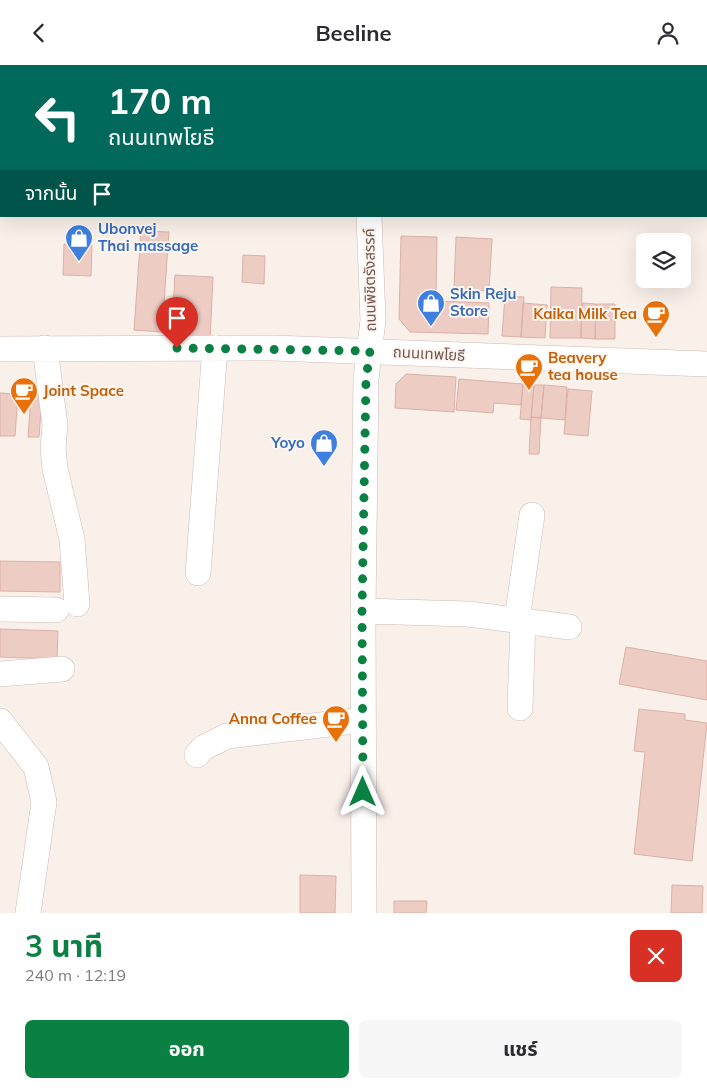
<!DOCTYPE html>
<html lang="th">
<head>
<meta charset="utf-8">
<style>
	body { margin:0; font-family:Mulish,"Noto Sans Thai",sans-serif; background:#f7f7f7; color:#2b2b33; height:100vh; display:flex; flex-direction:column; font-size:19px; white-space:nowrap }
	* { box-sizing:border-box; margin:0 }
	p { font-size:16px; color:#7c7c81 }
	.icon { flex:none; width:28px; height:28px; fill:none; stroke:currentColor; stroke-width:2; stroke-linecap:round; stroke-linejoin:round }
	.map { position:relative; height:848px; overflow:hidden }
	.sheet { display:flex; flex-direction:column; background:#fff; flex:1 }
	.sheet>* { flex:none }
	.banner { position:absolute; left:0px; top:0px; width:708px; height:152px; box-shadow:0 5px 20px #0002; background:#00695c; color:#fff; overflow:hidden }
	.tools { position:absolute; left:636px; top:168px; display:grid; gap:10px }
	.tools a { display:grid; place-items:center; width:55px; height:55px; border-radius:8px; background:#fff; box-shadow:0 5px 20px #0002; font-size:25px }
	.pin { position:absolute; display:grid; place-items:center; width:42px; height:42px; color:#fff; margin:-51px -21px; border-radius:50% 50% 50% 0; rotate:-45deg; box-shadow:0 0 5px #0007 }
	.pin .icon { rotate:45deg }
	.me { position:absolute; width:55px; margin:-28px; rotate:0deg; stroke-linejoin:round; filter:drop-shadow(0 0 4px #0008) }
	.turn { display:flex; align-items:center; gap:18px; height:105px; padding:0 25px; font-size:22px }
	.turn .icon { width:65px; height:65px; stroke-width:2.5 }
	.turn b { display:block; font-size:35px; line-height:42px }
	.then { display:flex; align-items:center; height:48px; padding:0 25px; background:#0003; gap:10px; font-size:19px }
	.round { display:grid; place-items:center; flex:none; width:52px; height:52px; border-radius:8px; background:#f7f7f7 }
	.headline { display:flex; align-items:center; justify-content:space-between; height:85px; padding:0 25px }
	h1 { font-size:30px; font-weight:700; line-height:38px; color:#0b8043 }
	.action { display:flex; gap:10px; margin-top:auto; padding:10px 25px }
	.action a { flex:1; height:58px; border-radius:8px; background:#0b8043; color:#fff; font-size:20px; font-weight:700; line-height:58px; text-align:center }
	.action a+a { background:#f7f7f7; color:#2b2b33 }
	header { display:flex; justify-content:space-between; align-items:center; height:65px; padding:0 25px; background:#fff; font-size:22px; font-weight:700 }
	.map>svg:first-child { display:block }
</style>
</head>
<body>
<header><svg class="icon" aria-label="back" viewBox="0 0 24 24"><path d="M15 5l-7 7 7 7"/></svg>Beeline<svg class="icon" aria-label="person" viewBox="0 0 24 24"><circle cx="12" cy="8" r="4"/><path d="M4 21q1-7 8-7t8 7"/></svg></header>
<div class="map">
<svg width="707" height="848" viewBox="0 0 707 848">
	<rect width="100%" height="100%" fill="#faf0ea"/>
	<path fill="#edccc4" stroke="#deb0a6" d="M141,166L169,167L162,267L134,265Z
		M401,171L437,172L436,236L489,238L488,269L410,267L399,254Z
		M456,172L492,174L489,226L454,224Z
		M64,179L92,180L91,211L63,210Z
		M243,190L265,191L264,219L242,217Z
		M175,210L213,212L210,275L189,274L190,262L172,261Z
		M551,222L582,223L581,273H550Z
		M505,231L524,232L521,272L502,271Z
		M523,238L547,240L545,273L521,272Z
		M582,238L596,239L595,274L581,273Z
		M596,239H615V274H595Z
		M406,309L456,312L454,347L395,343L396,319Z
		M459,314L523,319L521,340L494,338L493,348L456,345Z
		M523,319L534,320L531,355L520,354Z
		M534,320H544L541,353L531,352Z
		M544,320L567,322L565,355L541,353Z
		M568,324L592,326L588,371L564,369Z
		M0,328L18,329L15,371H0Z
		M31,330H42L39,372H28Z
		M531,352L541,353L539,389H529Z
		M0,496L60,497V527L0,526Z
		M0,564L58,566L57,594L0,592Z
		M626,582L707,596V635L619,619Z
		M639,644L685,649V655L707,658L692,796L634,789L645,687L634,686Z
		M300,810L336,811L335,848H300Z
		M672,820L703,821L702,848H671Z
		M394,836H427L426,848H394Z"/>
	<g fill="none" stroke-linecap="round" stroke-linejoin="round">
		<g stroke="#ceb9b4" stroke-width="26">
			<path id="minor" d="M363,0V1
				M45,283L55,360L53,383L55,404L72,474L77,539
				M0,284L273,283L707,299
				M198,508L215,283
				M0,544L56,545
				M363,546L468,549L569,562
				M517,555L532,450
				M0,609L62,604
				M520,643L523,556
				M0,656L36,702L44,737L28,848
				M197,690L203,683L227,671L363,655
				M364,848L363,546L366,314L373,255L369,151"/>
		</g>
		<use href="#minor" stroke="#fff" stroke-width="25"/>
	</g>
	<g fill="none" stroke-linecap="round" stroke-linejoin="round">
		<path stroke="#0b8043" stroke-width="9" stroke-dasharray="0 16.2" d="M177,283L370,286L366,314L362,546L363,727"/>
	</g>
	<defs>
		<g id="shop-pin" transform="scale(1.4375)"><path d="M0 17L-7.5 6A9.5 9.5 0 1 1 7.5 6Z" fill="#3f7fe0" stroke="#fdf5f0"/><path d="M-5-2.5h2.3a2.7 3.5 0 0 1 5.4 0H5L5.5 6h-11ZM-1.5-2.5h3a1.5 2.3 0 0 0-3 0Z" fill="#fff"/></g>
		<g id="cafe-pin" transform="scale(1.4375)"><path d="M0 17L-7.5 6A9.5 9.5 0 1 1 7.5 6Z" fill="#e8710a" stroke="#fdf5f0"/><path d="M-5.5-4.5H6V0H3Q3 3.5 0 3.5H-2.5Q-5.5 3.5-5.5 0ZM3-3.2v2h1.7v-2ZM-6 4.5H4V6H-6Z" fill="#fff"/></g>
	</defs>
	<g fill-rule="evenodd">
		<use href="#shop-pin" x="79" y="173"/>
		<use href="#shop-pin" x="431" y="238"/>
		<use href="#cafe-pin" x="656" y="249"/>
		<use href="#cafe-pin" x="529" y="302"/>
		<use href="#cafe-pin" x="24" y="326"/>
		<use href="#shop-pin" x="324" y="378"/>
		<use href="#cafe-pin" x="336" y="654"/>
	</g>
	<g text-anchor="middle" stroke-width="4" stroke-linejoin="round" paint-order="stroke">
		<g font-size="15" font-weight="bold" fill="#366cbe" stroke="#fdf5f0" text-anchor="start">
			<text x="98" y="169">Ubonvej<tspan x="98" dy="17">Thai massage</tspan></text>
			<text x="450" y="234">Skin Reju<tspan x="450" dy="17">Store</tspan></text>
			<text x="305" y="383" text-anchor="end">Yoyo</text>
		</g>
		<g font-size="15" fill="#735550" stroke="#fdf5f0">
			<text transform="translate(370 215) rotate(-91)" y="5">ถนนพิชิตรังสรรค์</text>
			<text transform="translate(429 289) rotate(3)" y="5">ถนนเทพโยธี</text>
		</g>
		<g font-size="15" font-weight="bold" fill="#c56008" stroke="#fdf5f0" text-anchor="end">
			<text x="637" y="254">Kaika Milk Tea</text>
			<text x="548" y="298" text-anchor="start">Beavery<tspan x="548" dy="17">tea house</tspan></text>
			<text x="43" y="331" text-anchor="start">Joint Space</text>
			<text x="317" y="659">Anna Coffee</text>
		</g>
	</g>
</svg>
<div class="tools">
<a><svg class="icon" aria-label="layers" viewBox="0 0 24 24"><path d="M12 4l9 5-9 5-9-5zM3 14l9 5 9-5"/></svg></a>
</div>
<div class="pin" style="left:177px;top:283px;background:#d93025"><svg class="icon" aria-label="arrive" viewBox="0 0 24 24"><path d="M6 21V4h12l-3 4 3 4H6"/></svg></div>
<svg class="me" style="left:363px;top:727px" viewBox="-20 -20 40 40"><path d="M0-17L14 15 0 8-14 15z" fill="#0b8043" stroke="#fff" stroke-width="4"/></svg>
<div class="banner">
<div class="turn"><svg class="icon" aria-label="left" viewBox="0 0 24 24"><path d="M17 20v-9H6M10 6l-5 5 5 5"/></svg><div><b>170 m</b>ถนนเทพโยธี</div></div>
<div class="then">จากนั้น<svg class="icon" aria-label="arrive" viewBox="0 0 24 24"><path d="M6 21V4h12l-3 4 3 4H6"/></svg></div>
</div>
</div>
<section class="sheet">
<div class="headline"><div><h1>3 นาที</h1><p>240 m · 12:19</p></div><a class="round" style="background:#d93025;color:#fff"><svg class="icon" aria-label="close" viewBox="0 0 24 24"><path d="M6 6l12 12M18 6L6 18"/></svg></a></div>
<div class="action"><a>ออก</a><a>แชร์</a></div>
</section>
</body>
</html>
